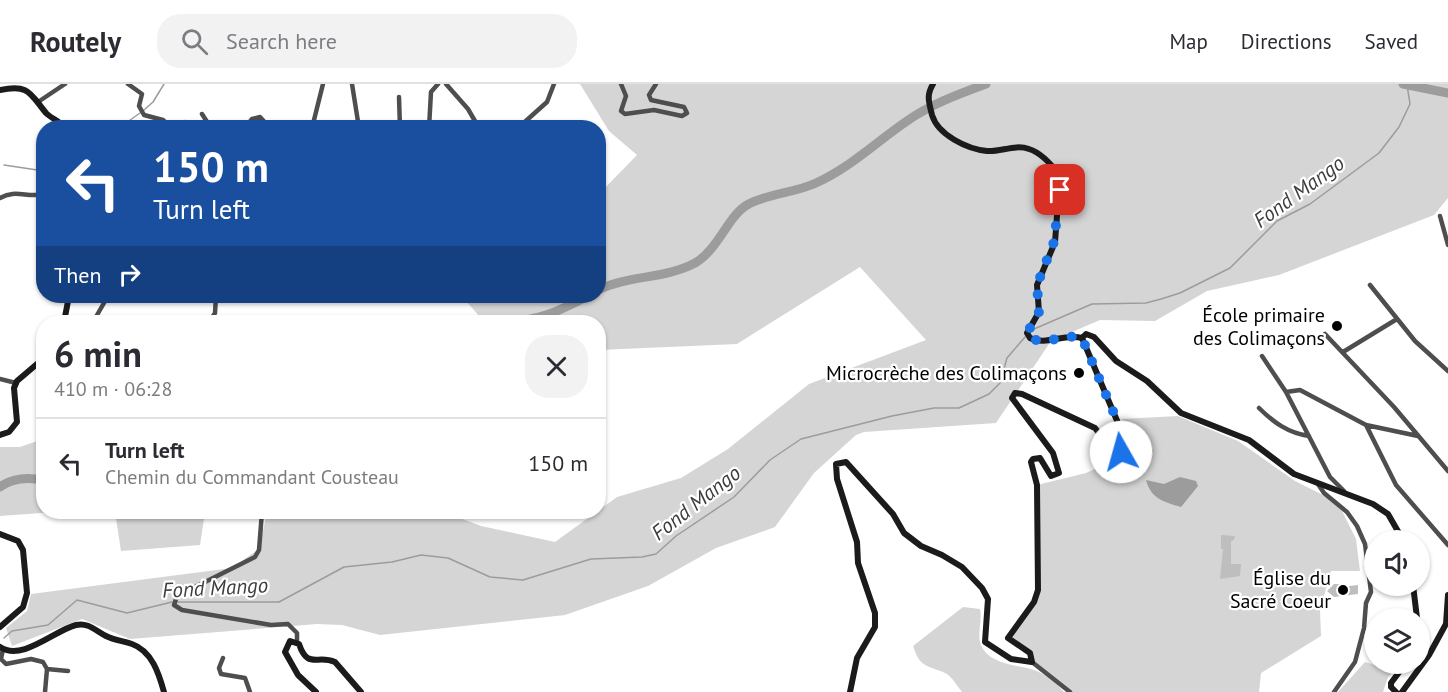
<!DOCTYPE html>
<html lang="en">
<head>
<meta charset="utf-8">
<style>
	body { margin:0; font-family:"PT Sans",sans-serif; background:#f2f2f3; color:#2b2b33; height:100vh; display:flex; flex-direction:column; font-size:22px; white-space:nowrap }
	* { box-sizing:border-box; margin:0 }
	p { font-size:20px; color:#7c7c81 }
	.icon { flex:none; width:33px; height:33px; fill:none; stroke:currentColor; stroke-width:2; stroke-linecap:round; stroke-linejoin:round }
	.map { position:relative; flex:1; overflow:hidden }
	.panel { position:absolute; left:36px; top:231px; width:570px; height:204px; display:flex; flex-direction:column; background:#fff; border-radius:24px; box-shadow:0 2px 4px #0004 }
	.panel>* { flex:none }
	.banner { position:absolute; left:36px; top:36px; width:570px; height:183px; border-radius:24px; box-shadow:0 2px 4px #0004; background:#1a4fa0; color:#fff; overflow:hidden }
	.tools { position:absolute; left:1364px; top:446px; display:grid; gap:12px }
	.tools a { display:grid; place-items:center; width:66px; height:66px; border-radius:50%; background:#fff; box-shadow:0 2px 4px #0004; font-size:30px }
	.pin { position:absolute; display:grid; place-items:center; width:51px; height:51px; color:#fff; margin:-26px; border-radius:12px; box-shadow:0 3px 9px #0006 }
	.me { position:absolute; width:66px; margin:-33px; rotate:353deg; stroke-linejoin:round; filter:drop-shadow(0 0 4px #0008) }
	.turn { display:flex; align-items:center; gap:21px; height:126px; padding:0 18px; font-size:27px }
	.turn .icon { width:78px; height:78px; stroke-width:2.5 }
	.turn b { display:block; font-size:42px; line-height:51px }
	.then { display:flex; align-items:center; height:57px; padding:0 18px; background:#0003; gap:12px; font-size:22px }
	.round { display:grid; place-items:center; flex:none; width:63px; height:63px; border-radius:24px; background:#f2f2f3 }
	.headline { display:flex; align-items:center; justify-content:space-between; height:102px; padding:0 18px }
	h1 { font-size:36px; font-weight:700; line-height:45px }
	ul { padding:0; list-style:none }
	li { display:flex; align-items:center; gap:18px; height:90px; padding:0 18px; border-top:2px solid #e1e1e2 }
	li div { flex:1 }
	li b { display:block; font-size:22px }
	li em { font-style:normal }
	header { display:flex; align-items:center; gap:36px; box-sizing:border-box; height:84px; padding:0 30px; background:#fff; border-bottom:2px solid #e1e1e2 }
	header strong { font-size:28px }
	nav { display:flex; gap:33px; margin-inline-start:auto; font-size:21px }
	.search { width:420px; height:54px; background:#f2f2f3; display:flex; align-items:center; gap:15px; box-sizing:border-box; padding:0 21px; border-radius:24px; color:#7c7c81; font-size:22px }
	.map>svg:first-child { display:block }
</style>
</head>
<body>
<header>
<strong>Routely</strong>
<div class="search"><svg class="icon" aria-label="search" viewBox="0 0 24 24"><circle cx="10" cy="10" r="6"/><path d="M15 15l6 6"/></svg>Search here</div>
<nav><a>Map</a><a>Directions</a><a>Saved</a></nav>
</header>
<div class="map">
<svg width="1448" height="608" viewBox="0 0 1448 608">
	<rect width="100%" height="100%" fill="#fff"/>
	<path fill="#d5d5d5" d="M580,0H1448V114L1434,131L1279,191L1207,207L1155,237L1100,236L1051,257L996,339L864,348L856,351L814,389L775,443L716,464L648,502L565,531L380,551L342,541L317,540L130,555L82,535L12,562L6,544L27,527L31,510L232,484L259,465L267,428H444L481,442L555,458L617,413L681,394L728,365L809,300L926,256L860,183L737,260L599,266L598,238H484L462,212H598L599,110L637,71L609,47Z
		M1178,332L1238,357L1295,397L1331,415L1342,427L1356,455L1360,487H1331L1320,526L1321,552L1261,589L1259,608H1070L1032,578L1033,573L1009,550L1034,518L1038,506L1037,401L1086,389L1126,371L1122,335Z
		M43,355L44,428H55L0,432V363H20Z
		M115,428H205L200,461L121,467Z
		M963,523L980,525C983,538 975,553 983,565C993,581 1019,581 1034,586C1044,589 1057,600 1064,608H962C957,602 952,592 945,589C927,581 920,584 913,562Z
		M1365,578L1394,587L1388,593L1383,608H1338Z"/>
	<path fill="#9c9c9c" d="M1180,393L1196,397L1198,402L1181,423C1164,418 1151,415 1146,396L1164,400Z"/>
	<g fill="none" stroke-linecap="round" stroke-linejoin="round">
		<path stroke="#9c9c9c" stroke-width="1.5" d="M144,26L153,18L164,0
			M119,44L140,29
			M4,81L44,87
			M1034,245L1092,220L1146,219L1161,215L1180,209L1230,184L1277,137L1310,120L1379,69L1399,43L1410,20L1407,1
			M177,518H279L344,483L392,478L421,471L448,474L490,493L523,496L591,475L642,473L656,470L676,452L734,413L770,376L801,355L892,332L934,324H959L989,310L1000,299L1007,274L1025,253
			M4,554L12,547L48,541L77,516L127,529L172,518"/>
		<path stroke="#9c9c9c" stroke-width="9" d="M1403,0L1448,9
			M598,206C629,191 665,195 695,179C718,166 728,132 747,121C768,109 795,109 816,99C851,83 876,58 907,37C931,20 959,10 986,0
			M461,238C476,235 487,238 503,238C537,238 559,227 588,212
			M0,403C13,393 28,393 44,396"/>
	</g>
	<path fill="#bebebe" d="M1221,451L1235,452L1234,456L1231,457V480H1241L1240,492L1220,495L1223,465H1221Z
		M1334,500H1341V503L1358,501V510L1334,513L1327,507Z"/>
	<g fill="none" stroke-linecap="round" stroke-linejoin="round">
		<path stroke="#4e4e4e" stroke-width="4.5" d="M128,0L142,10L139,22L144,31L163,36L172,44
			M352,0L359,44
			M446,0L468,25L479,44
			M621,0L626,12L621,27L625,30L654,26L682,32L687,29L684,23L651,16L649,11L656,0
			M399,13L400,44
			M38,18L65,0
			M202,30L211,44
			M177,44L185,38L190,44
			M245,44L252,35L260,33L270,44
			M312,44L323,0
			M429,44L431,8L438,0
			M518,44L547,18L554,0
			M0,114C15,105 28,114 44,110
			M1440,132L1448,161
			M1370,201L1415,257L1448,287
			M189,212L195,215L200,212
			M93,238L108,212
			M209,238L215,229L216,212
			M1325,250L1394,323L1448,387
			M1343,268L1397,235
			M1262,272L1286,308L1330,393L1344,407
			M0,295L16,299
			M1286,308L1300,306L1366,341L1418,352
			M1259,324C1273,338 1288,349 1309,352
			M1366,341L1396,401L1448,461
			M1318,400L1324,409L1347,428L1357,442L1365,460L1371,508L1366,519L1364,544L1355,578L1334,608
			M262,428L259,466L255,473L177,512L174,521L182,526L271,541L288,540L297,549V558
			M3,565L1,575L6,580L31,575L43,578L47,585L45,608
			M223,574L219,584L221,590L245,594L250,608
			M1032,578L1070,608
			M47,585L68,587"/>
		<path stroke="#1b1b1b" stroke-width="6" d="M933,0C926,12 929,18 932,31C938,51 967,65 987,67C1001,68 1015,60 1029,65C1042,69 1052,81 1060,92L1055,158L1037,201L1039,228L1027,249L1030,254C1046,262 1064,249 1082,254
			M0,6C30,0 30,10 46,29C52,35 60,37 65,44
			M64,238L69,212
			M1082,254L1086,250L1094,253L1116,277L1147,297L1181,329L1249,356L1294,390L1373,420L1388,430L1403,456
			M0,351L9,348L17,338L14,304L17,297L44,274
			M0,450L18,457L23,466L27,509L23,523L0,543
			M1413,501L1417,534
			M0,563C22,578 55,546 76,541C88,538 96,547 106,552C114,556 123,557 132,560C152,567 159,590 164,608
			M316,608L298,591L285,568L290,557L299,560C308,586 317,570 335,578L361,608
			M850,608L857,574L875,543V529L858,479L857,458L837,395L836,380L846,378L893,430L904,449L921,462L942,471L962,483L982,504L988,515L985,558L1011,575L1032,578L1030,569L1008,554L1034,518L1038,506L1037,401L1031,378L1033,375L1040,374L1051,392L1059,389L1053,369L1012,314L1015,309L1022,310L1095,344L1110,363L1120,369L1118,339L1082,254
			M1396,608L1391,603V599L1406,579
			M1402,608L1429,571L1446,540L1448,511"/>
	</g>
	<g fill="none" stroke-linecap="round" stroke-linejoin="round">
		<path stroke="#1a73e8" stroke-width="10" stroke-dasharray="0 18" d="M1060,106L1054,158L1037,201L1039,228L1027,249L1030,254C1046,262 1064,249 1082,254L1118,339L1121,368"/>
	</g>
	<g fill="#000" stroke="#fff" stroke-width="2">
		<circle cx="1337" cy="242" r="6"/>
		<circle cx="1079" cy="289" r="6"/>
		<circle cx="1343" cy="506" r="6"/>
	</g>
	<g text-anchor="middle" stroke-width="4.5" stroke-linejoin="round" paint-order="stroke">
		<g font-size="20" fill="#000" stroke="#fff" text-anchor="end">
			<text x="1325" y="238">École primaire<tspan x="1325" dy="23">des Colimaçons</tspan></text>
			<text x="1067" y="296">Microcrèche des Colimaçons</text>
			<text x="1331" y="501">Église du<tspan x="1331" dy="23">Sacré Coeur</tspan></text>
		</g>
		<g font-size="21" font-style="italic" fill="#3d3d3d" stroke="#fff">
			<text transform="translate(1299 108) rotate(-36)" y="7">Fond Mango</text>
			<text transform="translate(696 419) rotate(-38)" y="7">Fond Mango</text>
			<text transform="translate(215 504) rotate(-3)" y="7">Fond Mango</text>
		</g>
	</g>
</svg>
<div class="tools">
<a><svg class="icon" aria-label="sound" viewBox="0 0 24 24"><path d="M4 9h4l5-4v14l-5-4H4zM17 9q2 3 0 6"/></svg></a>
<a><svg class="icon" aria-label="layers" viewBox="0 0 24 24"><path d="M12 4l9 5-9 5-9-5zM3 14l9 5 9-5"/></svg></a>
</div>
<div class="pin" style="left:1060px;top:106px;background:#d93025"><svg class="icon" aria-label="arrive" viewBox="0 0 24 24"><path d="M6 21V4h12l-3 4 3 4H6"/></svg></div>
<svg class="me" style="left:1121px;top:368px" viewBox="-20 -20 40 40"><circle r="19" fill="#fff"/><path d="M0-13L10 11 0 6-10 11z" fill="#1a73e8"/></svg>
<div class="banner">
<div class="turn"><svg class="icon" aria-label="left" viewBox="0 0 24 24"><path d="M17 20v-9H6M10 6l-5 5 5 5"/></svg><div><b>150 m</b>Turn left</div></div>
<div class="then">Then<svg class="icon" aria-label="right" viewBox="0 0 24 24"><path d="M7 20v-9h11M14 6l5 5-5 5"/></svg></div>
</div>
<section class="panel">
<div class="headline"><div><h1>6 min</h1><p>410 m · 06:28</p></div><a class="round"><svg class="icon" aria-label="close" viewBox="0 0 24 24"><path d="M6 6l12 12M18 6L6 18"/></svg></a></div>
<ul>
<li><svg class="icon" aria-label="left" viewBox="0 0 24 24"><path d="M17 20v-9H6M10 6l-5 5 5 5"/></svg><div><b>Turn left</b><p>Chemin du Commandant Cousteau</p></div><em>150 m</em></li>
</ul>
</section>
</div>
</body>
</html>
